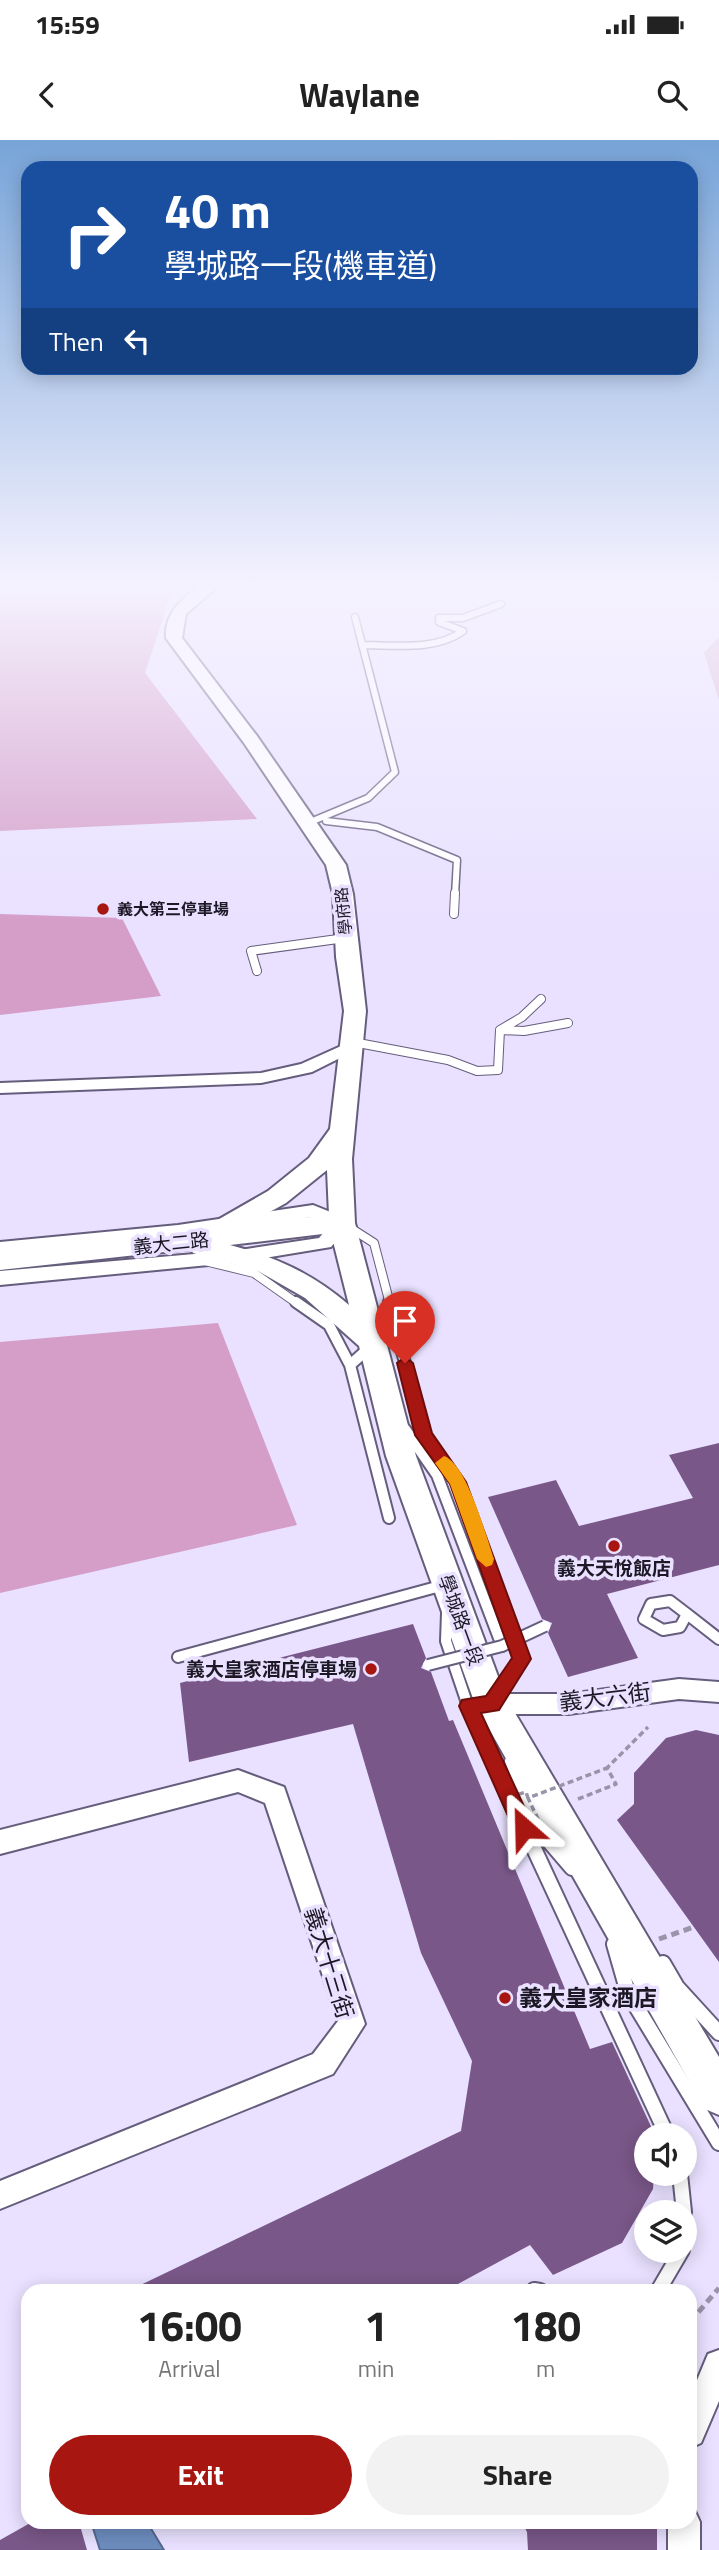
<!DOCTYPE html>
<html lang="en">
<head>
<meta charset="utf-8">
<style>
	body { margin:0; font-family:"Titillium Web","Noto Sans TC",sans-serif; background:#f2f2f2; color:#222; height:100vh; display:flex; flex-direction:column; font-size:26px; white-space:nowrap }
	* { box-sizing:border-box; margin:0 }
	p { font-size:23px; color:#767676 }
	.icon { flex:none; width:38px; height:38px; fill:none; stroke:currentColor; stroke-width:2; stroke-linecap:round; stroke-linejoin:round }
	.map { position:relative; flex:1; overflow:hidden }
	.details { position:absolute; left:21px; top:2144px; width:676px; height:245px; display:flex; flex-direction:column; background:#fff; border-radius:21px; box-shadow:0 4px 18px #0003 }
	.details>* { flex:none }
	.top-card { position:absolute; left:21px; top:21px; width:677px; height:214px; border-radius:21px; box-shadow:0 4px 18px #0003; background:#1a4fa0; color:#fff; overflow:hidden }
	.controls { position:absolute; left:634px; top:1983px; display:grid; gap:14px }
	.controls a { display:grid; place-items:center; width:63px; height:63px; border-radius:50%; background:#fff; box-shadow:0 4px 18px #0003; font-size:35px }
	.pin { position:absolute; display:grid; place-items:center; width:60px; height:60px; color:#fff; margin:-72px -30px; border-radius:50% 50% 50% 0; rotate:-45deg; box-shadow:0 0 7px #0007 }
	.pin .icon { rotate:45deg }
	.me { position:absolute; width:77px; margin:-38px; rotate:335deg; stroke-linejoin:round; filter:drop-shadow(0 0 5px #0008) }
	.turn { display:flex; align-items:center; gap:24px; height:147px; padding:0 28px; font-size:32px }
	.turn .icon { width:91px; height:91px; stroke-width:2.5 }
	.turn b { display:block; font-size:49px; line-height:60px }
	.then { display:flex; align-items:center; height:66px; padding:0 28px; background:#0003; gap:14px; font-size:26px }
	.eta { display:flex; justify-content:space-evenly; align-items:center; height:119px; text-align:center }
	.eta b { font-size:42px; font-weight:700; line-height:49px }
	.primary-button { display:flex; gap:14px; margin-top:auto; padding:14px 28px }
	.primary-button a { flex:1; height:80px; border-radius:42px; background:#a81611; color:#fff; font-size:28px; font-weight:700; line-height:80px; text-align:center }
	.primary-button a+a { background:#f2f2f2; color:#222 }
	.status { display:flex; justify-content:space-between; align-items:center; height:49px; padding:0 35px; background:#fff; direction:ltr }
	.status svg { height:19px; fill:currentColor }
	header { display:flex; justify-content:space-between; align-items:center; height:91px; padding:0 28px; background:#fff; font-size:32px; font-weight:700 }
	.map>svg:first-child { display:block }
</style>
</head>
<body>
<div class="status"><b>15:59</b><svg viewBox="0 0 49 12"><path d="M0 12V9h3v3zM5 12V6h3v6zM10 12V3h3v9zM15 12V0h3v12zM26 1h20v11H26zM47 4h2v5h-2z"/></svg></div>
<header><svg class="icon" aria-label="back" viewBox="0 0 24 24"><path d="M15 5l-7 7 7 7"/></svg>Waylane<svg class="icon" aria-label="search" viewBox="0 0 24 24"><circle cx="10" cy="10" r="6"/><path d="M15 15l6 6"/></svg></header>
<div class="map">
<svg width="719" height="2410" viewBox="0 0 719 2410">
	<rect width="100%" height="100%" fill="#e9e1ff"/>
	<path fill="#d6b2ce" d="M719,497V560L704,513Z"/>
	<path fill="#d49ec9" d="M0,443H178L173,447L145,533L257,679L0,691Z
		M0,774L122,778L161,856L0,875Z
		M218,1183L297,1385L0,1453V1202Z"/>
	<path fill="#6d8dbf" stroke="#556a91" stroke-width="2" d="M91,2382H147L164,2410H100Z"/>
	<path fill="#795788" d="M719,1303V1425L607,1454L638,1518L568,1537L548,1493L552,1483L542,1479L488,1357L556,1340L579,1386L693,1358L669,1315Z
		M413,1484L426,1518L421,1528L431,1532L449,1581L453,1580L590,1909L612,1902L655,1995H646V2034H654L653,2049L622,2103L553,2135L530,2105L445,2151H128L461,1991L472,1921L421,1813L353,1584L189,1622L180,1543Z
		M696,1590L719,1595V1822L617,1680L634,1664V1633L666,1598Z
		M32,2382H79L87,2410H0V2400Z
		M522,2382H657V2410H528L527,2392Z"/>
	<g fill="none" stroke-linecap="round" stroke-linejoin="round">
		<g stroke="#655d7c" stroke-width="9">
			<path id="lane-far3" d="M362,505C394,505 436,511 463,491L439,482V478H463L501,464
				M326,681L377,687L457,720L455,755
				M308,683L368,658L395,632L355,477"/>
		</g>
		<g stroke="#655d7c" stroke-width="10">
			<path id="lane-far2" d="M454,774L455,753
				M257,831L251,811L345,798
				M500,890L522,877L541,859
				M353,902L448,920L477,931L498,930L500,890L524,891L568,883
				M349,1087L374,1103L390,1164
				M205,1121L254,1133L298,1164"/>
		</g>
		<g stroke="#655d7c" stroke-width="14">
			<path id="lane-far1" d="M296,1162L329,1185L350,1225
				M389,1162L424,1295L458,1342L522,1519L496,1557
				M369,1208L350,1225L389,1378
				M405,1289L437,1335L502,1506
				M670,1461L687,1474L680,1487L663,1490L644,1479L651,1464Z
				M447,1473L446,1501L468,1566
				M687,1474L719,1499
				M178,1517L444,1445
				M488,1564L468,1566L531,1702
				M510,1621L527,1664L550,1702"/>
		</g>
		<g stroke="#655d7c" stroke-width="18">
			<path id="lane" d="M530,1700L667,1995
				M548,1700L572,1728
				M614,1804L628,1853L719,2003
				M663,1823L677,1847L719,1893
				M680,2034L684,2072
				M534,2150L540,2151
				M658,2151L682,2110"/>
		</g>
		<g stroke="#655d7c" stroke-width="4">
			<path id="street" d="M350,902L358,907L356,910L312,932L261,943L0,953V943L261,933L301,924Z
				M313,1065L348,1079L351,1083L331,1107L240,1122L0,1145V1131L240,1110L319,1098L330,1085L312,1077L178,1097L0,1114V1102L178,1085Z
				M679,1539L719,1542V1562L679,1559L569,1574H492L484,1571L480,1564L484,1557L492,1554H569Z
				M238,1630L284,1647L365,1884L333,1934L0,2069V2041L313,1914L338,1881L265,1663L238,1652L0,1714V1690Z
				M719,2210V2261L701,2303L690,2308V2257L708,2214Z
				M690,2368L695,2371L700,2382V2410H668V2382H690Z"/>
		</g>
		<g stroke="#655d7c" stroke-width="4">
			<path id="secondary" d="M203,443H222L186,474L182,498L257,596L346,725L353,754L366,871L352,1019L355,1083L416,1316L506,1558L719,1917V1975L705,1969L475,1564L386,1316L359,1206L305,1158L258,1131L193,1113L191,1109L0,1130V1112L200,1090L268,1051L309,1018L330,989L344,871L336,817L333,754L326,725L244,603L166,498C164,472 184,457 203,443ZM327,1030L329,1075L248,1084L286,1063ZM331,1093L349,1165C313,1134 276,1117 230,1105Z"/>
		</g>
		<path stroke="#9a94ab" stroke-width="3.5" stroke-dasharray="6 3.5" stroke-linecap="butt" d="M578,1659L616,1644L607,1628L648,1587"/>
		<path stroke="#9a94ab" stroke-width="5" stroke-dasharray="8 5" stroke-linecap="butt" d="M659,1799L694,1787
			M690,2182L719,2148"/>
		<use href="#lane-far3" stroke="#fff" stroke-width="6"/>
		<use href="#lane-far2" stroke="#fff" stroke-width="8"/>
		<use href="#lane-far1" stroke="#fff" stroke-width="10"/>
		<use href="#lane" stroke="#fff" stroke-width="14"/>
		<use href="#street" fill="#fff" fill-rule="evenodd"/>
		<use href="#secondary" fill="#fff" fill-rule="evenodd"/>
		<g stroke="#655d7c" stroke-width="14" stroke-linecap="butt">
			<path id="lane-bridge" d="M428,1525L502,1506L545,1486"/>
		</g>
		<path stroke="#9a94ab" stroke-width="3.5" stroke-dasharray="6 3.5" stroke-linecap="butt" d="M509,1657L526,1652L528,1658L607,1628
			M522,1675L535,1699L546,1696L528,1658"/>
		<use href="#lane-bridge" stroke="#fff" stroke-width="10"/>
	</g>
	<linearGradient id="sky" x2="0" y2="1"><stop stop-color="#77a4d8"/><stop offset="0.57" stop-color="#f5f2ff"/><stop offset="1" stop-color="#f5f2ff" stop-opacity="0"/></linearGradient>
	<rect width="719" height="781" fill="url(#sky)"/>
	<path fill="#a81611" stroke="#6d0e0b" stroke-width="2" d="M405,1217L413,1223L432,1293L466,1342L531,1519L499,1570L481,1573L534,1688L531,1694L524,1697L516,1694L459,1566L462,1560L486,1556L512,1518L450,1344L415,1295L397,1223Z"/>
	<path fill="#f59e0b" d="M444,1316C467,1324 486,1396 494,1419L492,1425L486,1427L477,1419L450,1344L435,1323Z"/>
	<g fill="#a81611" stroke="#e9e1ff" stroke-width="2.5">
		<circle cx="103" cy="769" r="7"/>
		<circle cx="614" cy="1406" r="7"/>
		<circle cx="371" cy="1529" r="7"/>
		<circle cx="505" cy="1858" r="7"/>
	</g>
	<g text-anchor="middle" stroke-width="7" stroke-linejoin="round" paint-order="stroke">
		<g font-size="16" font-weight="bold" fill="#1c1825" stroke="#e9e1ff" text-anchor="start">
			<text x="117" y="775">義大第三停車場</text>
		</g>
		<g font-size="16" fill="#1c1825" stroke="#e9e1ff">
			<text transform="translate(343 771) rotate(-96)" y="6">學府路</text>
		</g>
		<g font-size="19" fill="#1c1825" stroke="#e9e1ff">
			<text transform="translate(171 1103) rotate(-6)" y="7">義大二路</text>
			<text transform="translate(461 1480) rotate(70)" y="7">學城路一段</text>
		</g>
		<g font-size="19" font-weight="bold" fill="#1c1825" stroke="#e9e1ff">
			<text x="614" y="1435">義大天悅飯店</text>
			<text x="357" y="1536" text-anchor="end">義大皇家酒店停車場</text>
		</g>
		<g font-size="23" fill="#1c1825" stroke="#e9e1ff">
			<text transform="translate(605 1557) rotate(-7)" y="8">義大六街</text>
			<text transform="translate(329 1823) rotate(73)" y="8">義大十三街</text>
		</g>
		<g font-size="23" font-weight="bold" fill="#1c1825" stroke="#e9e1ff" text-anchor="start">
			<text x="519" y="1866">義大皇家酒店</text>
		</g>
	</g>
</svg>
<div class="controls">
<a><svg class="icon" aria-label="sound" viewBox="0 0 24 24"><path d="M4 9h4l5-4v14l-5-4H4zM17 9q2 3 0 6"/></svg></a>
<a><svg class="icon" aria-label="layers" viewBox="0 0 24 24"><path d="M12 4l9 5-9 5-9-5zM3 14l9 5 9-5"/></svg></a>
</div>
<div class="pin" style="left:405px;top:1223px;background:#d93025"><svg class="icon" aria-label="arrive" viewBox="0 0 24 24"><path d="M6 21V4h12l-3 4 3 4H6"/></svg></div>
<svg class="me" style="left:524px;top:1688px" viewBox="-20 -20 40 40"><path d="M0-17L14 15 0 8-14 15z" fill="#a81611" stroke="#fff" stroke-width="4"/></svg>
<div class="top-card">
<div class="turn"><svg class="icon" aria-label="right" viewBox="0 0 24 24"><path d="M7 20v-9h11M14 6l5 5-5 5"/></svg><div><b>40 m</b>學城路一段(機車道)</div></div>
<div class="then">Then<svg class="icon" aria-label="left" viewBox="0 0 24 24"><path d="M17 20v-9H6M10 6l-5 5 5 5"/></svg></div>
</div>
<section class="details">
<div class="eta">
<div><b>16:00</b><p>Arrival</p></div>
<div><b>1</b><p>min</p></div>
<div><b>180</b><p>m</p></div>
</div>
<div class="primary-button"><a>Exit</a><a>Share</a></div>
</section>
</div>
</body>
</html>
